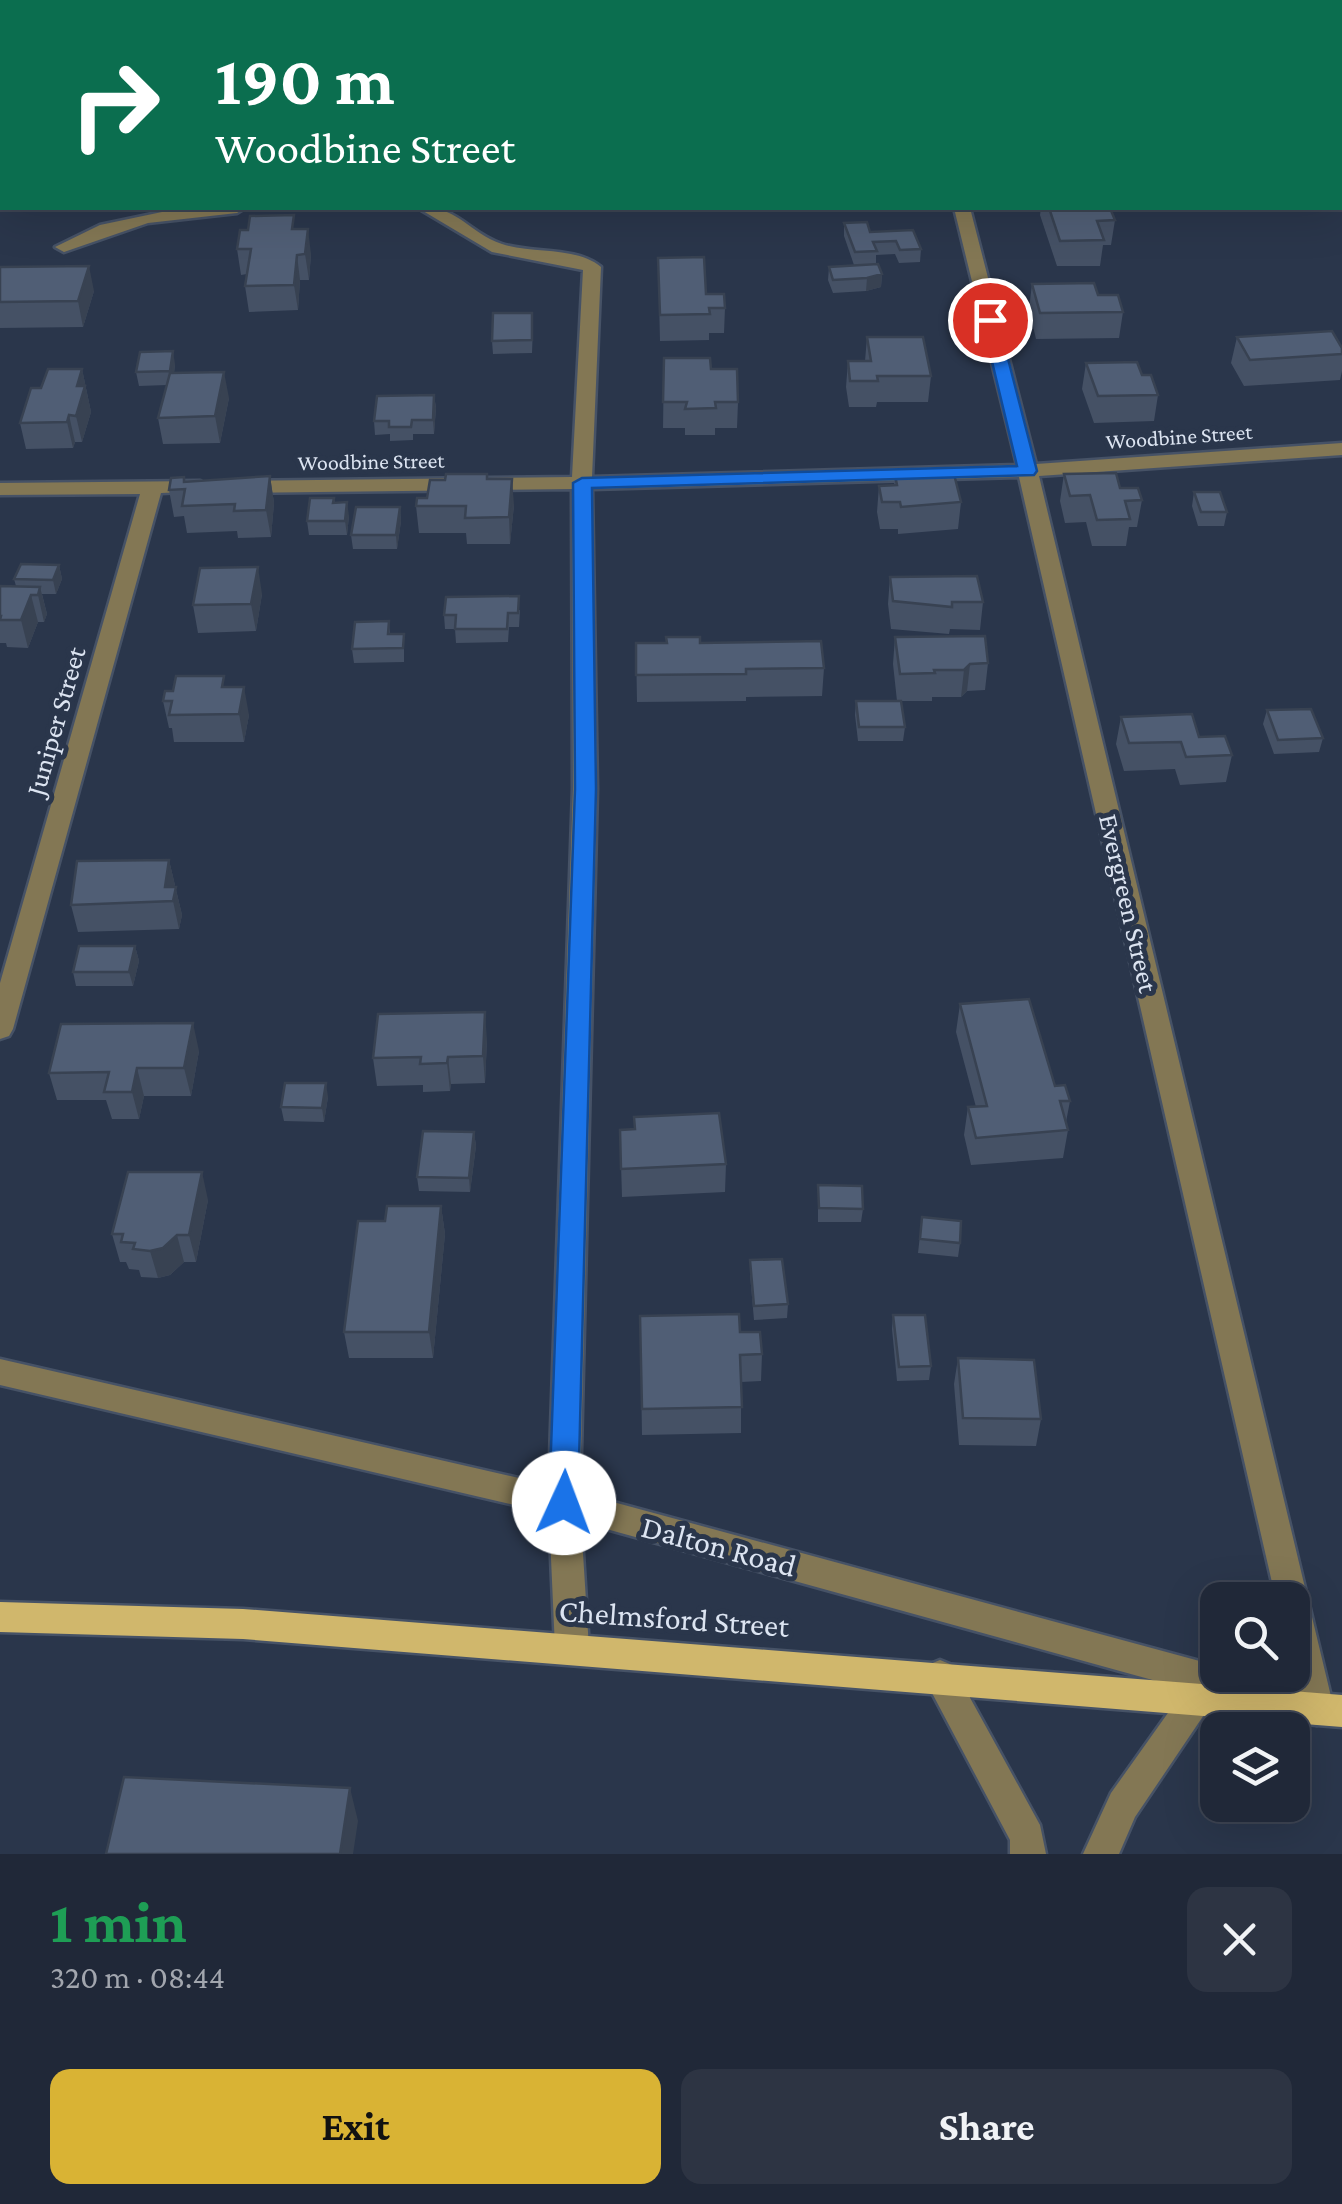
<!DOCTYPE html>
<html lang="en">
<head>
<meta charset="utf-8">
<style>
	body { margin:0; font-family:"Crimson Pro",serif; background:#2d3443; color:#f1f3f6; height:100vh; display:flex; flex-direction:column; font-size:38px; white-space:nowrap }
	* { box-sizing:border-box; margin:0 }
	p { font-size:32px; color:#a2a6ae }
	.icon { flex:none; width:55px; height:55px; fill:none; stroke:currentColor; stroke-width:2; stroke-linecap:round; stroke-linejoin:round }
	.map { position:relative; height:1854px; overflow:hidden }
	.panel { display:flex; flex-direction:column; background:#202838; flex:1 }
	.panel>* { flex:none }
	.hud { position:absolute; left:0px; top:0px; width:1342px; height:210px; box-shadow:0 10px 40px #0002,0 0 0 2px #3d4453; background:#0b6e4f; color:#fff; overflow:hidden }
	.controls { position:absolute; left:1200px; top:1582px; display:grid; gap:20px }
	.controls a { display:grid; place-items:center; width:110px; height:110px; border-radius:20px; background:#202838; box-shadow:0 10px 40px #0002,0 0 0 2px #3d4453; font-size:50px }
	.pin { position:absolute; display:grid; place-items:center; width:85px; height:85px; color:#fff; margin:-42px; border:5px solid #fff; border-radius:50%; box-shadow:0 2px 10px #0007 }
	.me { position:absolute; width:110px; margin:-55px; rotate:2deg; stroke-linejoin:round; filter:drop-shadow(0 0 8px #0008) }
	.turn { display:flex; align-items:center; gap:35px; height:210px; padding:0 50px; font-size:45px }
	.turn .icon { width:130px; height:130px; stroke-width:2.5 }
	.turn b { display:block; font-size:70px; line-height:85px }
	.round { display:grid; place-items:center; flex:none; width:105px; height:105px; border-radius:20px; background:#2d3443 }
	.summary { display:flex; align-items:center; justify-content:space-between; height:170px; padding:0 50px }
	h1 { font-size:60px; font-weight:700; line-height:75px; color:#1e9e55 }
	.cta { display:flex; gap:20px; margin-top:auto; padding:20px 50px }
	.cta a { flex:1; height:115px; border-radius:20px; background:#d9b334; color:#111; font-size:40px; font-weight:700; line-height:115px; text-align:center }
	.cta a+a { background:#2d3443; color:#f1f3f6 }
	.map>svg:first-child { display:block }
</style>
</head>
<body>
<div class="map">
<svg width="1342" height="1854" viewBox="0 0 1342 1854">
	<rect width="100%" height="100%" fill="#2a364b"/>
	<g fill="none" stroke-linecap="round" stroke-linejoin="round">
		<g stroke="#465266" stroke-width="5">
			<path id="minor" d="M903,0H917V2H903Z
				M181,208H245L237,213L148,223L64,252L55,247L100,225Z
				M418,208C458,205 467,232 502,244C532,254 576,246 601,267L592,477L1017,465L954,208H970L1036,464L1342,443V455L1039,476L1334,1709L1329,1720L1317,1725L1216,1697L1135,1817L1119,1854H1083L1111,1793L1185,1689L581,1522L589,1648L584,1659L572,1664L560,1659L555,1648L549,1513L0,1385V1359L549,1485L573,789L572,489L240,493L230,487L240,481L572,477L583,270L492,252ZM1019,477L1276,1600H1292L1295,1687L1251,1675H1218V1666L580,1493L597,789L592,489Z
				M200,481L210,487L207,491L161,493L13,1029L9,1036L0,1039V983L140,494L0,495V483Z
				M940,1660L952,1665L1040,1825L1046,1854H1010V1840L923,1676L928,1665Z"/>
		</g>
		<g stroke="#465266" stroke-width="5">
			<path id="major" d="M0,1602L243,1609L1342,1695V1727L243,1639L0,1632Z"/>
		</g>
		<use href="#minor" fill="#837754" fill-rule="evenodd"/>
		<use href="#major" fill="#d0b76c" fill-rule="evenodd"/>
	</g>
	<path fill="#455165" d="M1010,0H1052V2H1012Z
		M1041,208H1110L1115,220L1111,245H1103L1100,266H1057L1040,215Z
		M1116,208H1136L1135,212H1117Z
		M844,223L921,249L920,262L899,263L895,254L876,255V264L854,265L844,236Z
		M296,229L311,254L309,280H300L298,310L249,312L245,286L247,274L241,275L237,249Z
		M658,258L725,308L724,333H709V340L660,341Z
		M0,267L94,291L83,327L0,328Z
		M829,267L882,274L881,287L866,291L833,293L828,280Z
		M1032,284L1098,295L1123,312L1119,338L1036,339L1029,309Z
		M533,326L532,353L493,354L492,341Z
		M867,337L931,376L928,402H877L876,407H849L846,387L848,361H865Z
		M1237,337L1342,348V371L1340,380L1244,386L1231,363Z
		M664,358L711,369L738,402L737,428H715V435H685V428H663Z
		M1086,363L1142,375L1158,395L1154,421L1094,423L1082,389Z
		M175,364L174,373L229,398L220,443L163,444L158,418L167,385L139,386L136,372Z
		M82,369L91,412L82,442H75L73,448L26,449L20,423L41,388Z
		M434,395L436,408L434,434H413V440L390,441V434L375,435L374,421Z
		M487,474L488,479L514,505L510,544H467L466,533H419L416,506L427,498L445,480Z
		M1064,474L1120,488L1142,500L1137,527H1129L1126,546H1092L1086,522L1065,523L1060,501Z
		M895,475L961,502L958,529L898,534V529H880L877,512L879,486L894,485Z
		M270,476L274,503L271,537L238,538L237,531L187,533L184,516L174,517L169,490L185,482Z
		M1194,492L1227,512L1224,526H1198L1192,506Z
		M334,498L335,503L349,516L347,535H309L307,521Z
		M400,507L401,521L397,549H353L351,535Z
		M59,565L62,579L56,594H42L47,614L44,622H38L28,648L7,647L6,643H0V586H16L14,579Z
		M890,577L983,602L980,630L950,629L949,634L891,629L888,604Z
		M262,594L256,631L198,633L193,605Z
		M520,610L519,627H509L508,642L456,643L455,629H445L444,615Z
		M389,621L390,634H404V662L354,663L352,649Z
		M895,637L988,663L985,690L967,691L961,697H932V701H901L905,727L903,741H858L855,715L856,701H897L893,664Z
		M636,643H700L824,668L822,696L746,697V701L637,702Z
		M226,687L249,715L244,742H174L172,728H169L163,701L173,691Z
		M1267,710L1323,738L1319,752L1274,754L1263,724Z
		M1121,717L1199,737L1232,755L1226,782L1180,785L1175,769L1124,771L1116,744Z
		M169,860L182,915L179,929L78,932L71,905Z
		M135,946L139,961L133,986H76L73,972Z
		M960,1004L1070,1101L1066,1122L1068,1130L1063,1158L971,1165L964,1135L968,1107H976L956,1032Z
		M487,1040L485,1083L451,1084L450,1091L423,1092V1085L377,1086L373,1058Z
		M199,1051L191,1096H144L139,1119H112L106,1100H57L49,1073Z
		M328,1097L324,1122L284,1121L281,1107Z
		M634,1117L726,1164L725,1192L622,1197L620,1130L634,1129Z
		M474,1132L476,1146L470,1192L419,1191L417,1177Z
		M818,1185L863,1209L861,1222H818Z
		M208,1200L196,1262H184L170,1275L158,1278L141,1277L139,1270L129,1269L126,1262H120L112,1234Z
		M441,1206L445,1234L433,1358H349L344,1332Z
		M922,1217L960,1243L958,1257L918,1253Z
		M750,1260L788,1304L787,1318L754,1320L750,1274Z
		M893,1315L931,1366L929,1380L897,1381L892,1329Z
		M640,1316L740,1332L762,1354L761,1381L741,1382V1433L642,1435Z
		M958,1358L1041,1419L1036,1446L959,1445L954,1384Z"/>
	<path fill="#384252" d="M308,229L311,254L309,280L305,254Z
		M297,255L300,280L298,310L294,285Z
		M89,266L94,291L83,327L78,301Z
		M882,274L881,287L866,291L867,278Z
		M173,351L175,364L173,384L170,371Z
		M82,369L91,412L82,442L76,416L77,386Z
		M224,372L229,398L220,443L215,416Z
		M434,395L436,408L434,434L433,420Z
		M69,415L75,442L73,448L67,422Z
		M270,476L274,503L271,537L266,510Z
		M512,479L514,505L510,544L509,517Z
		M347,502L349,516L347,535L345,521Z
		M400,507L401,521L397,549L396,535Z
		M59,565L62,579L56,594L53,580Z
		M258,567L262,594L256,631L251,604Z
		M40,587L47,614L44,622L38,595Z
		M31,595L38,622L28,648L21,620Z
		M970,664L967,691L961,697L964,670Z
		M244,687L249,715L244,742L239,714Z
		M169,860L182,915L179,929L173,901L165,887Z
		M135,946L139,961L133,986L129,972Z
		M485,1012L487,1040L485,1083L483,1056Z
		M193,1023L199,1051L191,1096L184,1068Z
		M448,1057L451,1084L450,1091L447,1063Z
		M137,1068L144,1096L139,1119L132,1092Z
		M326,1083L328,1097L324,1122L322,1108Z
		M474,1132L476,1146L470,1192L469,1178Z
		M202,1172L208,1200L196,1262L189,1235Z
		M441,1206L445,1234L433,1358L429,1332Z
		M177,1235L184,1262L170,1275L158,1278L150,1251Z
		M350,1788L358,1821L353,1854H340Z"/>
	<path fill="#505e75" stroke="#384252" stroke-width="2.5" d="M1049,208H1110L1115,220L1097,221L1104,240L1060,241Z
		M294,215L292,229H308L305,254L297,255L294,285L245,286L251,249H237L240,230H248L250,216Z
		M867,222L870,232L913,230L921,249L900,250L896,241L873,242L877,251L855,252L844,223Z
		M704,257L706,294H724L725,308H709L710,314L660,315L658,258Z
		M878,264L882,274L867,278L833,280L829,267Z
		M89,266L78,301L0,302V267Z
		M1094,283L1098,295H1118L1123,312L1040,313L1032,284Z
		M493,313H532V340L492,341Z
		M1332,331L1342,348V354L1250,360L1237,337Z
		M867,337H923L931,376H877L878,381H850L848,361H871Z
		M173,351L170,371L136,372L140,352Z
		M664,358H710L711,369H737L738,402H715L716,408L685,409L687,402H663Z
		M1137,362L1142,375H1151L1158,395L1098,396L1086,363Z
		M48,369H82L77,386H85L76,416L69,415L67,422L20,423L31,388H41Z
		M224,372L215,416L158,418L170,373Z
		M434,395L433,420H412L411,427H389V421H374L377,396Z
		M1116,473L1120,488H1138L1142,500L1125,501L1130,519L1097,520L1090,495L1070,496L1064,474Z
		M446,474H487V479H512L509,517L465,518L466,506H416L417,498H427L430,480H445Z
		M954,474L961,502L901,507L900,502H882L879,486L897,485L895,475Z
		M270,476L266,510L234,511L235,504L182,506L185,489L169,490L171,478L184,477V482Z
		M1194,492H1220L1227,512H1201Z
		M310,498H334L333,503L347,502L345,521H307Z
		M356,507H400L396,535H351Z
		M21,564L59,565L53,580L14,579Z
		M258,567L251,604L193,605L200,568Z
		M977,576L983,602H952V607L893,601L890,577Z
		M0,586L40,587L38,595H31L21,620H0L1,616H0Z
		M519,596L518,613H508L507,629H455L456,615H444L446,597Z
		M389,621L388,634H404L403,648L352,649L355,622Z
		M985,636L988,663L970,664L964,670H934L935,673L900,674L895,637Z
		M666,637H700V643L821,641L824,668L746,669V674L636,675V643H667Z
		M176,676H224L222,687H244L239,714L169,715L172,701H163L165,691H173Z
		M856,701H901L905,727H859Z
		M1311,709L1323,738L1278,740L1267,710Z
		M1192,714L1199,737L1225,736L1232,755L1186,757L1181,742L1129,743L1121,717Z
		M169,860L165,887H176L173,901L71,905L77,861Z
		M79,946H135L129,972H73Z
		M1029,999L1055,1086L1065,1085L1070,1101H1060L1068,1130L976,1138L968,1107L987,1106L960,1004Z
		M485,1012L483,1056L448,1057L447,1063L420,1064L421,1057L373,1058L378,1014Z
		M193,1023L184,1068H137L132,1092H104L109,1072L49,1073L61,1024Z
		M285,1083H326L322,1108L281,1107Z
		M719,1113L726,1164L621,1169L620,1130L635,1129L634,1117Z
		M423,1131L474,1132L469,1178L417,1177Z
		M128,1172H202L189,1235H177L163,1248L150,1251L133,1249L135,1243L121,1242L123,1234H112Z
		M818,1185L862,1186L863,1209L819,1208Z
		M387,1206H441L429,1332H344L358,1221H385Z
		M922,1217L961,1221L960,1243L920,1239Z
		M782,1259L788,1304L754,1306L750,1260Z
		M739,1314L740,1332H760L762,1354L740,1355L742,1407L642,1409L640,1316Z
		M893,1315H925L931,1366L899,1367Z
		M958,1358L1034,1360L1041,1419L963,1418Z
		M124,1777L350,1788L340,1854H106Z"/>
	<path fill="#1a73e8" stroke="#114b97" stroke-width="2.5" d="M990,316L998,320L1037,471L1034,475L592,488L596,789L578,1503L574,1512L564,1516L554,1512L549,1503L575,789L573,483L582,478L1017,466L982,320Z"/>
	<g text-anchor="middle" stroke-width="10" stroke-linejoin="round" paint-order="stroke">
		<g font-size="22" fill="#dce4f1" stroke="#2a364b">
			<text transform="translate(1179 436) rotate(-4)" y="8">Woodbine Street</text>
			<text transform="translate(371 461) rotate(-1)" y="8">Woodbine Street</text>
		</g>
		<g font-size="28" fill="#dce4f1" stroke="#2a364b">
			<text transform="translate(55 721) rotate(-74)" y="10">Juniper Street</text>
			<text transform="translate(1129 903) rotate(77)" y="10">Evergreen Street</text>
		</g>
		<g font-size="32" fill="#dce4f1" stroke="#2a364b">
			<text transform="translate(719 1546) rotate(15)" y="11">Dalton Road</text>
			<text transform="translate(674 1618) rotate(4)" y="11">Chelmsford Street</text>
		</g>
	</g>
</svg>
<div class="controls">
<a><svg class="icon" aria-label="search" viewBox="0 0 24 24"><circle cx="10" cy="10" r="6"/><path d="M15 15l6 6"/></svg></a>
<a><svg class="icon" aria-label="layers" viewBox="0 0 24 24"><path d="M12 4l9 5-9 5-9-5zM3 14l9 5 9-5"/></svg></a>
</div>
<div class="pin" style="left:990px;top:320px;background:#d93025"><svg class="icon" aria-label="arrive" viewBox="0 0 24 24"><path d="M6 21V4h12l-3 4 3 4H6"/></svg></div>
<svg class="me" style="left:564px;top:1503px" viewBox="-20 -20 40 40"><circle r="19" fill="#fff"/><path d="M0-13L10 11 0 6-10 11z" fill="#1a73e8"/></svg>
<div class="hud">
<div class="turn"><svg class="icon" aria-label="right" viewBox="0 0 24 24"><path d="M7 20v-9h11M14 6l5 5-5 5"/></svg><div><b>190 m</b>Woodbine Street</div></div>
</div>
</div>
<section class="panel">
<div class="summary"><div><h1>1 min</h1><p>320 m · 08:44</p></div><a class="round"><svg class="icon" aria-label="close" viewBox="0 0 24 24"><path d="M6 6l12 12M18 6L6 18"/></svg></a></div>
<div class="cta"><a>Exit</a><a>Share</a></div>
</section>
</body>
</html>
